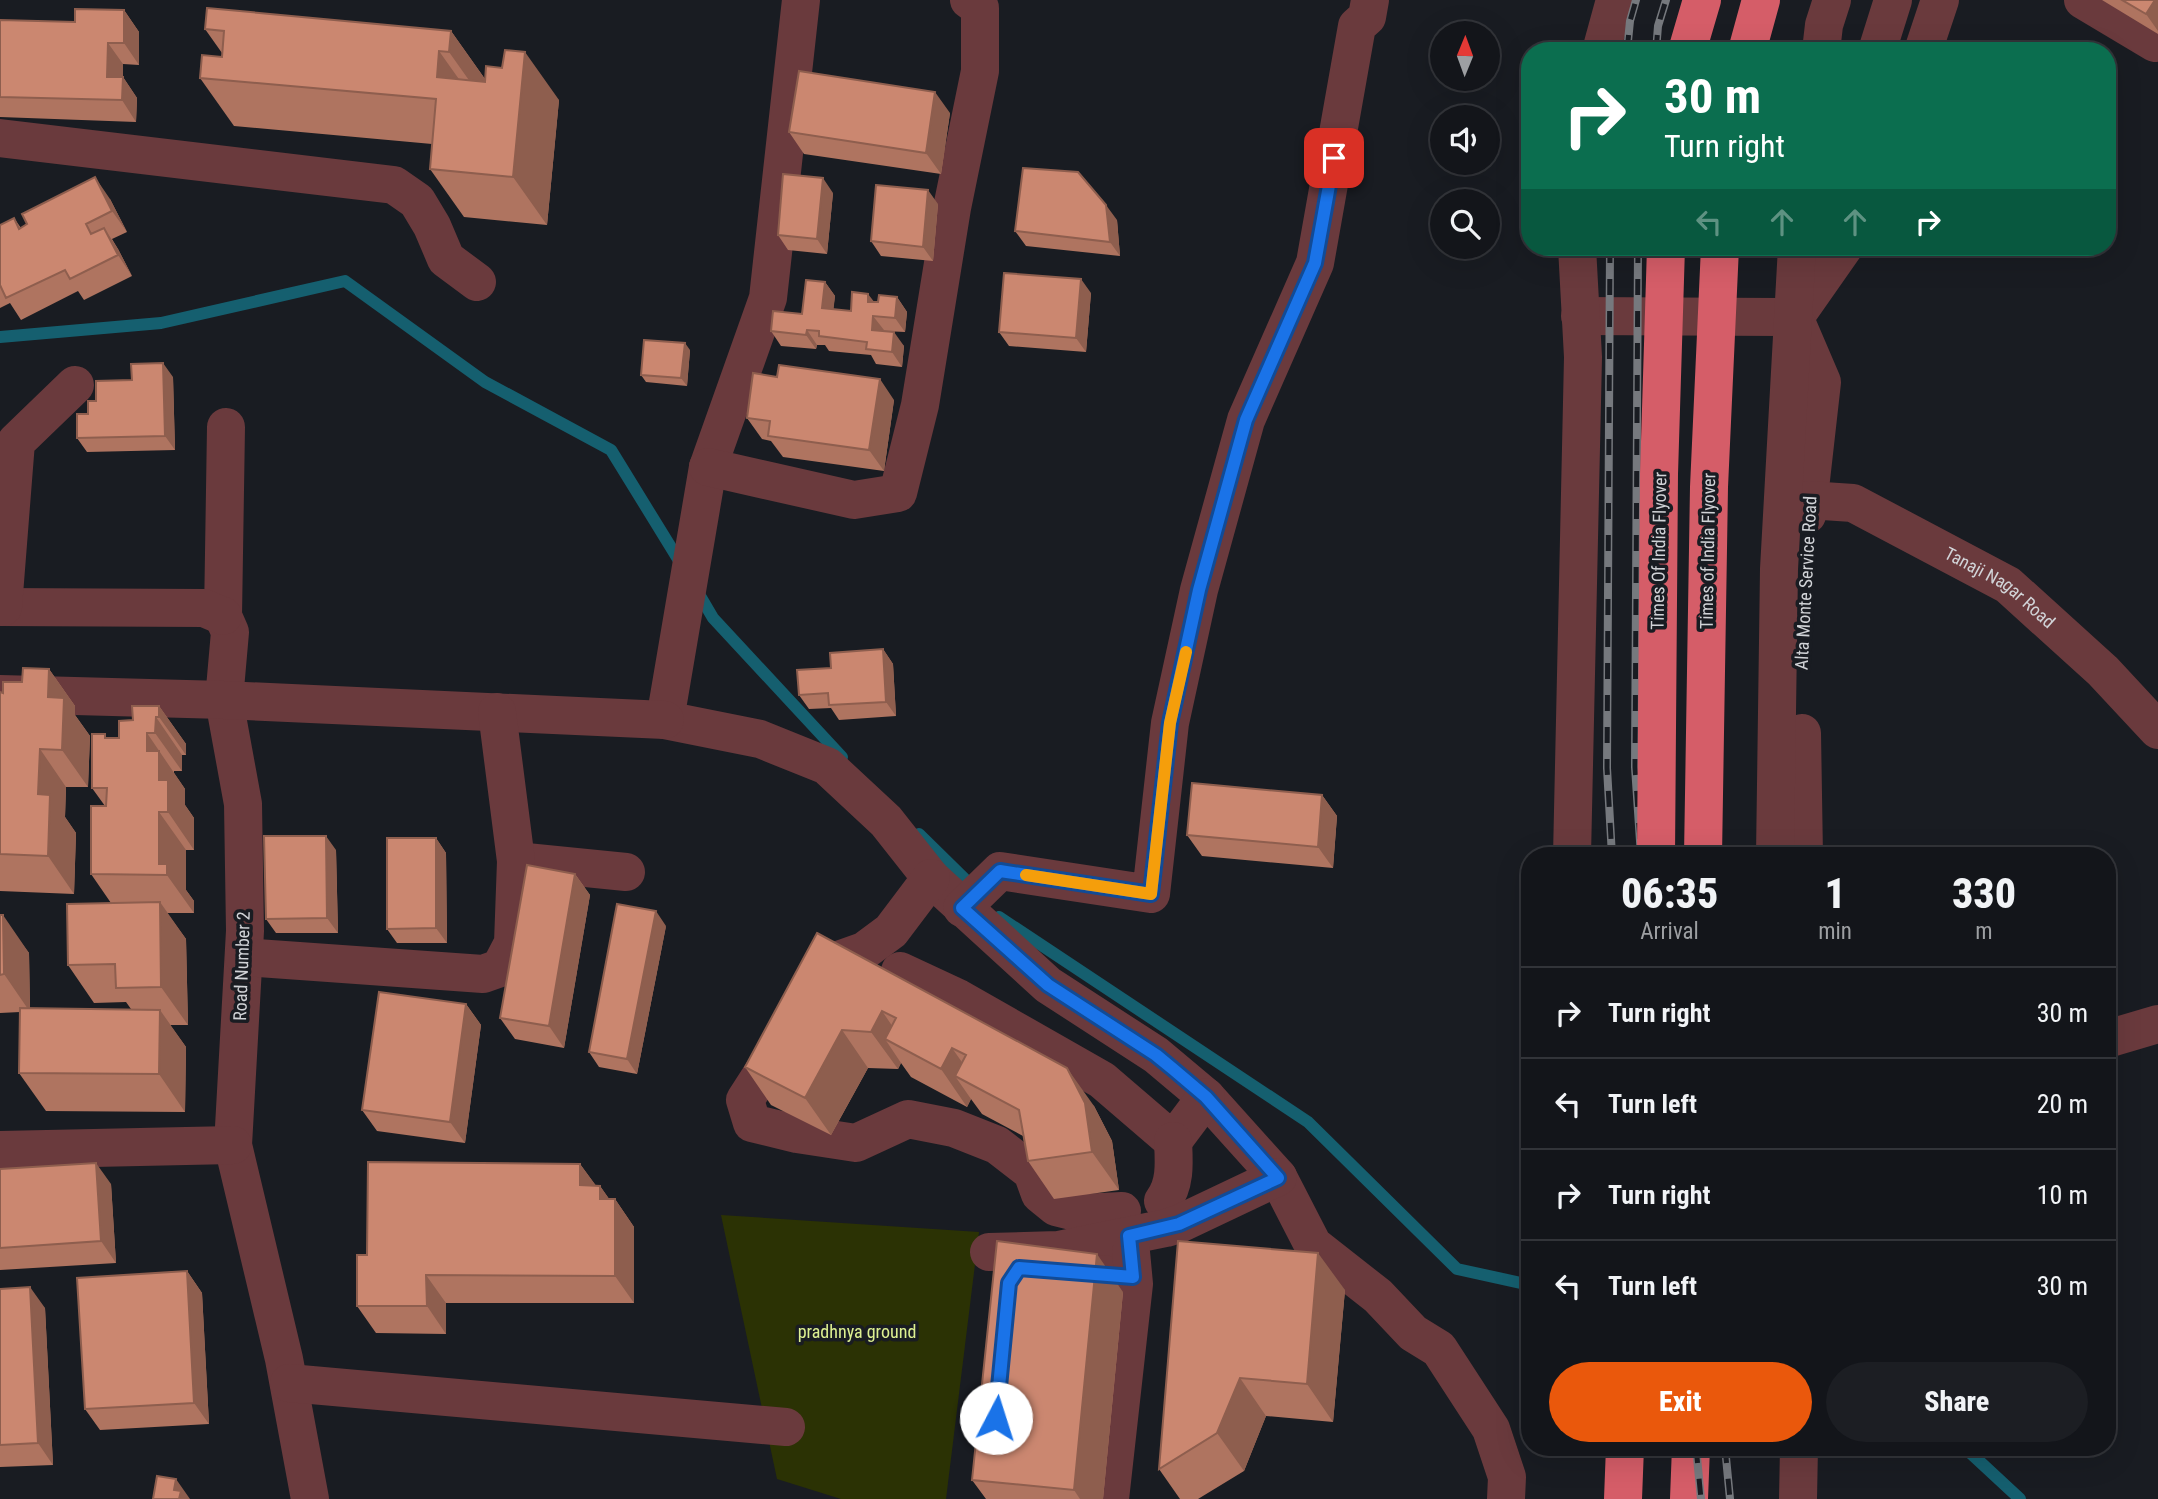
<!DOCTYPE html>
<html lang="en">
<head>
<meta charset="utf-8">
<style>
	body { margin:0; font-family:"Roboto Condensed",sans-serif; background:#1c1e23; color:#f1f3f6; height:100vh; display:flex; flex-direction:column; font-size:26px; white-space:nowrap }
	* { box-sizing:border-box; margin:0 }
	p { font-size:23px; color:#9d9fa2 }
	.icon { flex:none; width:38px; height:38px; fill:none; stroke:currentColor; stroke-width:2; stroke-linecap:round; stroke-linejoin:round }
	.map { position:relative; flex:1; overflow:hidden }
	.sheet { position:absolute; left:1521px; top:847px; width:595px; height:609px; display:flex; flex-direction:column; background:#13151a; border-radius:28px; box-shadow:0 7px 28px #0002,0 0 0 2px #323439 }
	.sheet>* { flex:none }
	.guide { position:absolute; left:1521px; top:42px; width:595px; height:214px; border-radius:28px; box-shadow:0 7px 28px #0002,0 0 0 2px #323439; background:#0b6e4f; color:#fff; overflow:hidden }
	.needle { width:46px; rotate:1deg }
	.fabs { position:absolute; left:1430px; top:21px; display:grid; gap:14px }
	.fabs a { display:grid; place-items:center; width:70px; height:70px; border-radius:50%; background:#13151a; box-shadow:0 7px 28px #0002,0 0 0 2px #323439; font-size:35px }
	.pin { position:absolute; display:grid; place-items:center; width:60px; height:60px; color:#fff; margin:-30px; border-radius:14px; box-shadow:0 4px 10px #0006 }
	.me { position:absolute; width:77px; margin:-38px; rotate:5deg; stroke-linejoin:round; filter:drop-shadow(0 0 5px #0008) }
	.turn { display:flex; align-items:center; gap:24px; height:147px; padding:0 28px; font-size:32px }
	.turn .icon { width:91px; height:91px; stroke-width:2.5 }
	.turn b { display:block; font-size:49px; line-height:60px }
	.lanes { display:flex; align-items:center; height:66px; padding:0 28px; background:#0003; justify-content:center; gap:35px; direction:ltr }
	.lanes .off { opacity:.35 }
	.eta { display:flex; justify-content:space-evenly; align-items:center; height:119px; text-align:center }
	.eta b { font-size:42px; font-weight:800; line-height:49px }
	.primary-button { display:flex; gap:14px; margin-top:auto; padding:14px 28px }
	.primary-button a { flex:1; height:80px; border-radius:42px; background:#ea580c; color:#fff; font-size:28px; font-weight:800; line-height:80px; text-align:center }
	.primary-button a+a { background:#1c1e23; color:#f1f3f6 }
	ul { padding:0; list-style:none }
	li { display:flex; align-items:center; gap:21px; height:91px; padding:0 28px; border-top:2px solid #323439 }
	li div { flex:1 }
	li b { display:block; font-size:26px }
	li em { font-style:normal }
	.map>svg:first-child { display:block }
</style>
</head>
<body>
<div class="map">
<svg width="2158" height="1499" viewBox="0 0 2158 1499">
	<rect width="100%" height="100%" fill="#191c22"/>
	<path fill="#2b3204" d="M721,1215L979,1232L946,1499H841L777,1479Z"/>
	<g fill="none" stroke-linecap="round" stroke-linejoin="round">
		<path stroke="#155f6f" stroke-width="12" d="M0,337L161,323L345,281L485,382L611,450L683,567
			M696,589L713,618L842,757
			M919,834L976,890
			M999,917L1308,1122L1457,1269L1530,1285
			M1964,1447L2020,1499"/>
		<g stroke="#6a3a3d" stroke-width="38">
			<path d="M801,0L768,298L708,467L665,720L760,739L827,766L886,821L931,878L1048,985L1156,1055L1206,1097L1278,1177L1313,1245L1378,1296L1413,1333L1439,1349L1491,1429L1507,1477L1506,1499"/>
			<path d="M2083,0L2155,43"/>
			<path d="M1601,51L1615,0"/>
			<path d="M1821,51L1824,25L1832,0"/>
			<path d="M1877,51L1893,0"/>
			<path d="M1923,51L1940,0"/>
			<path d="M0,138L394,185L417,201L432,226L446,259L477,282"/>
			<path d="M1580,316L1795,317"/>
			<path d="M1795,317L1844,247"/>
			<path d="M1798,326L1822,382L1807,515"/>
			<path d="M226,427L223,616L230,632L224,700L243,804L245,931L233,1145L284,1359L310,1499"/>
			<path d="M708,467L854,500L898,493L920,405L952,208L980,71V8L969,0"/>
			<path id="s1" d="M1808,500L1853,503L2008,585L2103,671L2158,730"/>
			<path d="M0,607L204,608L223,616"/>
			<path d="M3,607L16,442L75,385"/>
			<path d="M0,694L224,700L665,720"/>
			<path d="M1802,733L1804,856"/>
			<path d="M1572,856L1583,357L1577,247"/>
			<path d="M1775,856L1779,569L1797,247"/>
			<path d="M516,861L626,872"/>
			<path d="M962,908L1000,871L1151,894L1170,723L1199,590L1246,420L1315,263L1357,26L1367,17L1370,0"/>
			<path d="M244,957L483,974L500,968L513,943L516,861L497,712"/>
			<path d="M900,971L958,998L1102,1080L1173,1141L1206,1097"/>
			<path d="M819,984L833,962L864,951L891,931L931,878"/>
			<path d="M785,1038L745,1100L752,1123L797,1134L856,1143L908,1119L954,1128L997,1145L1032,1172L1040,1194L1056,1207L1080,1213L1122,1211"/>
			<path d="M2107,1039L2158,1024"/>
			<path d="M0,1150L233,1145"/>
			<path d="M1163,1201C1176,1184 1174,1162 1173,1141"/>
			<path d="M989,1252L1058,1250L1166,1228L1179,1224L1278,1177"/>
			<path d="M1058,1271L1133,1277"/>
			<path d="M289,1383L786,1427"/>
			<path d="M1110,1499L1134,1284L1131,1252"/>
			<path d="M1798,1499L1799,1447"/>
		</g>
		<path stroke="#d55d68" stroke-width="38" d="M1687,51L1702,0
			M1747,51L1761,0
			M1623,1499L1625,1447
			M1689,1499L1691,1447"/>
		<g stroke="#76797e" stroke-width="8">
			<path id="rail" d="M1627,51L1630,21L1636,0
				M1656,51L1658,26L1666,0
				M1610,247L1607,768L1612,856
				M1638,247L1635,767L1641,856
				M1696,1447L1701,1499
				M1725,1447L1730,1499"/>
		</g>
		<use href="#rail" stroke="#191c22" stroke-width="5" stroke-dasharray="16" stroke-linecap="butt"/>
		<path stroke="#d55d68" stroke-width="38" d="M1656,856L1659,474L1666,247
			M1703,856L1709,487L1720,247"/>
	</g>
	<path fill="#af7460" d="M2102,0H2158V34Z
		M124,10L139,32V65L123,64V77L137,98L136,122L0,117V20L75,22Z
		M205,29L451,31L485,79L559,100L547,225L464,217L430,169L432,144L234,126L200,78L222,57V53Z
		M950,113L941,174L804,154L789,132Z
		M833,193L827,254L788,250L778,235Z
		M110,199L127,232L112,239L118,249L132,276L84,300L78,291L21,320L10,303L0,308V225L14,218L21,228Z
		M938,204L933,261L881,256L871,241Z
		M1117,220L1120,256L1026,246L1015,231Z
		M825,282L835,296L833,310L851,311L874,302H878L897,297L907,312L905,332L884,331L904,346L902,367L876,364L871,355L829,351L825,345H817L816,349L781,346L771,331L802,314Z
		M1091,293L1086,352L1009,346L999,332Z
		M690,350L687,386L646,382L641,375Z
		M173,377L175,450L87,452L77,438L88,414L96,401L132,380Z
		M894,400L884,471L783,457L771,441L762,439L747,418Z
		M883,649L893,664L896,716L839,720L831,708L809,709L799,695L831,668Z
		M49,669L75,706V715L90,736L88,787H66L65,817L76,833L74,894L0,891V692L3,693Z
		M159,706L186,744V755H182V771H174V773L185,789V805L194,818V850H186V890L194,901V913H167L186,939L188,1025H170L186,1047L185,1112L46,1111L19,1073L20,1012L0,1013V915L29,953L30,1009H131L126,1002L94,1003L68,965L111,903L91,874L105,806L92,788L107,738H119L133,720Z
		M1322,795L1337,816L1333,868L1202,856L1187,835Z
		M436,838L446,853L447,943H397L387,929Z
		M336,850L338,933H276L266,919Z
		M575,874L590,895L564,1048L515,1039L500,1018Z
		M666,926L637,1074L599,1067L589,1052Z
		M817,933L1094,1106L1112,1141L1119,1190L1054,1199L1028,1161L1023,1136L982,1114L971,1099L967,1107L911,1077L901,1063L898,1069L868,1068L831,1135L771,1105L745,1067Z
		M466,1004L481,1025L465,1143L377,1131L362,1110Z
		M580,1164L596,1186H600L609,1199H615L634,1227V1303H446V1334L376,1333L357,1306L367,1255Z
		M0,1169L111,1184L116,1263L0,1270Z
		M1178,1241L1345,1290L1333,1422L1266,1416L1244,1471L1198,1499H1180L1159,1469Z
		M187,1271L202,1293L209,1424L100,1430L85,1409Z
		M0,1289L45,1308L53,1465L0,1467Z
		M1123,1292L1103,1499H986L972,1480Z"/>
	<path fill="#8e5e4e" d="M2155,0H2158V31L2146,14Z
		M124,10L139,32V65L124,43Z
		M451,31L485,79L483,100L449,52Z
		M108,43L123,64V77L137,98L136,122L122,100L107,77Z
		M439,51L473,99L437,77Z
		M525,52L559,100L547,225L513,177Z
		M935,92L950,113L941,174L926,153Z
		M95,177L110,199L127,232L112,211Z
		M823,178L833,193L827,254L817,239Z
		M928,190L938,204L933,261L923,247Z
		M1106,205L1117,220L1120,256L1110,242Z
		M104,228L118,249L132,276L118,255Z
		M1081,279L1091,293L1086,352L1076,338Z
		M825,282L835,296L832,323L822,308Z
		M868,294L879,308L868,302Z
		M897,297L907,312L905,332L895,318Z
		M873,316L884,330L882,344L872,330Z
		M807,330L817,345L816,349L806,335Z
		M894,332L904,346L902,367L892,352Z
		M685,343L690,350L687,386L681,378Z
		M163,363L173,377L175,450L165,436Z
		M880,379L894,400L884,471L869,450Z
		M883,649L893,664L896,716L886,702Z
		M49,669L75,706V715L90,736L88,787L62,750L48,697Z
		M159,706L186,744V755L159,717Z
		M156,717L182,755V771L155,733Z
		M147,733L185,789V805L194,818V850L168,812L159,780L147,751Z
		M40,749L66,787L65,817L76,833L74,894L48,856L38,794Z
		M1322,795L1337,816L1333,868L1318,847Z
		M159,812L186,850V890L194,901V913L159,864Z
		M326,836L336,850L338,933L327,918Z
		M436,838L446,853L447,943L436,928Z
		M575,874L590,895L564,1048L549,1026Z
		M160,902L186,939L188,1025L161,987Z
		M656,911L666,926L637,1074L627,1059Z
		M3,915L29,953L30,1012L4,974Z
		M466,1004L481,1025L465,1143L450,1122Z
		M160,1010L186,1047L185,1112L159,1074Z
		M882,1011L908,1049L885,1039L901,1063L898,1069L871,1032Z
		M842,1030L868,1068L831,1135L805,1098Z
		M952,1048L978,1085L955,1076L971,1099L967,1107L941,1069Z
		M1067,1068L1094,1106L1112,1141L1119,1190L1092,1152Z
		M96,1163L111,1184L116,1263L101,1241Z
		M580,1164L600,1191L580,1185Z
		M600,1186L615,1207V1199L634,1227V1303L615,1276L600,1199Z
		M1318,1253L1345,1290L1333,1422L1307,1384Z
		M1097,1254L1123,1292L1103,1499H1080L1074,1490Z
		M187,1271L202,1293L209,1424L194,1403Z
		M426,1275L446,1303V1334L427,1306Z
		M30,1287L45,1308L53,1465L38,1443Z
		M1240,1378L1266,1416L1244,1471L1217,1433Z
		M176,1479L190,1499H179L174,1490Z"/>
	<path fill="#cb8770" stroke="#8e5e4e" stroke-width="2" d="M2122,0H2155L2146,14Z
		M207,8L451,31L449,52L439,51L437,77L485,82L486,66L502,68L505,50L525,52L513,177L430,169L436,99L200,78L202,55L222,57L224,31L205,29Z
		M75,9L124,10V43H108L107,77H123L122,100L0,97V20L75,22Z
		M799,71L935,92L926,153L789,132Z
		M1023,168L1078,172L1106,205L1110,242L1015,231Z
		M783,174L823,178L817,239L778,235Z
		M95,177L112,211L86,224L91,234L104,228L118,255L70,279L65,270L6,298L0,285V225L14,218L19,229L27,224L22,214Z
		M876,185L928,190L923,247L871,241Z
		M1004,273L1081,279L1076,338L999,332Z
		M806,280L825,282L822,308L851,311L852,292L868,294V302H878L879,295L897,297L895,318L873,316L872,330L894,332L892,352L866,349L867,342L819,336V331L807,330L806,335L771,331L773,311L802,314Z
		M644,340L685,343L681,378L641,375Z
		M163,363L165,436L77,438V414H88V401H96V381L132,380L131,364Z
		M779,365L880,379L869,450L768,436L770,421L747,418L753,373L777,377Z
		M883,649L886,702L829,705L828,693L799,695L797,670L831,668L830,653Z
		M23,668L49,669L48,697L64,698L62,750L40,749L38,794L50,795L48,856L0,854V692L3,693V682H22Z
		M132,706H159V717H156L155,733H147V751H159V780H168V812H159V864H167V875L91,874V806H106L107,788H92V734H105V738H119V721L133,720Z
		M1192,783L1322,795L1318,847L1187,835Z
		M264,836H326L327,918L266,919Z
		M387,838H436V928L387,929Z
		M527,865L575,874L549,1026L500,1018Z
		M160,902L161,987L116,988L115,964L68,965L67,904Z
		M617,904L656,911L627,1059L589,1052Z
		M0,915H3L4,974L0,975Z
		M817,933L1067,1068L1085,1103L1092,1152L1028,1161L1019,1110L955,1076L966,1055L952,1048L941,1069L885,1039L896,1018L882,1011L871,1032L842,1030L805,1098L745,1067Z
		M379,992L466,1004L450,1122L362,1110Z
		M20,1008L160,1010L159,1074L19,1073Z
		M368,1162L580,1164V1185L600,1186V1199H615V1276L426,1275L427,1306H357V1255H367Z
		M96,1163L101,1241L0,1248V1169Z
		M997,1241L1097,1254L1074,1490L972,1480Z
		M1178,1241L1318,1253L1307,1384L1240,1378L1217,1433L1159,1469Z
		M187,1271L194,1403L85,1409L77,1278Z
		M30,1287L38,1443L0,1445V1289Z
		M157,1476L176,1479L174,1490L181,1491L179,1499H153Z"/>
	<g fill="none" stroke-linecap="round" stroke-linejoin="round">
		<g stroke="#114b97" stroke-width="18">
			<path id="route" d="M996,1418L1009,1283L1019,1268L1133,1277L1129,1236L1179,1224L1278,1178L1206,1097L1173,1069L1156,1055L1048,985L962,908L1000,871L1151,894L1170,723L1199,590L1246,420L1315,263L1334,158"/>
		</g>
		<use href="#route" stroke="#1a73e8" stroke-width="12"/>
		<path stroke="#f59e0b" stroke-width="12" d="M1026,875L1151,894L1170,723L1186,652"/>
	</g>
	<g text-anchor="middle" stroke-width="7" stroke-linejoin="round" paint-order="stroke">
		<g font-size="18" fill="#d1d3d7" stroke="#191c22">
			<text transform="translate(1659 551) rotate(-89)" y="6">Times Of India Flyover</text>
			<text transform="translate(1708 551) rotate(-89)" y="6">Times of India Flyover</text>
			<text transform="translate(1806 583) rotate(-87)" y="6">Alta Monte Service Road</text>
			<text dy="6" stroke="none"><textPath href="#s1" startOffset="215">Tanaji Nagar Road</textPath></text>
			<text transform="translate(242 966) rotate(-88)" y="6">Road Number 2</text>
		</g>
		<g font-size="18" fill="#ddf091" stroke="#191c22">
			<text x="857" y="1338">pradhnya ground</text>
		</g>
	</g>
</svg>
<div class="fabs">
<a><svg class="needle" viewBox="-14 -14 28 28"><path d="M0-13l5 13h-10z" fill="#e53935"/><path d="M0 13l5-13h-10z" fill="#9d9fa2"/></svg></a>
<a><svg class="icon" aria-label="sound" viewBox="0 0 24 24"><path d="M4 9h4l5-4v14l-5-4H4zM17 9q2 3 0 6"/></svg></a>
<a><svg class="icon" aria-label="search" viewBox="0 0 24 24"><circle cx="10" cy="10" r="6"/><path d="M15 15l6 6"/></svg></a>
</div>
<div class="pin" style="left:1334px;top:158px;background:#d93025"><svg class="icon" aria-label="arrive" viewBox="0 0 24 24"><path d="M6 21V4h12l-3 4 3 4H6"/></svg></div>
<svg class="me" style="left:996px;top:1418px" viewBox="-20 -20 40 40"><circle r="19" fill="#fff"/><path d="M0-13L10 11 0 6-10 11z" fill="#1a73e8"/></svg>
<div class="guide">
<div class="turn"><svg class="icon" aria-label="right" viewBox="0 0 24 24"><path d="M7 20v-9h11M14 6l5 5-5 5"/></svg><div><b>30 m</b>Turn right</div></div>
<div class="lanes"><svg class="icon off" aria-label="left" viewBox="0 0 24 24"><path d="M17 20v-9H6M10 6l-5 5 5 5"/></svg><svg class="icon off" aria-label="ahead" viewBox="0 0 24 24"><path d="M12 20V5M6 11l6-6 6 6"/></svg><svg class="icon off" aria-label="ahead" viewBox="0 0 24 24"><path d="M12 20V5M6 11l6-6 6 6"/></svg><svg class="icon" aria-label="right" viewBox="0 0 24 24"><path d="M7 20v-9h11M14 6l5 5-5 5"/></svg></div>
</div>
<section class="sheet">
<div class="eta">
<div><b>06:35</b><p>Arrival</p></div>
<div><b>1</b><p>min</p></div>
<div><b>330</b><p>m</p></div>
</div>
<ul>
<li><svg class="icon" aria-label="right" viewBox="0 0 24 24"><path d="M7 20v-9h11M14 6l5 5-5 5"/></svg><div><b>Turn right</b></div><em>30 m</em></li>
<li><svg class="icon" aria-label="left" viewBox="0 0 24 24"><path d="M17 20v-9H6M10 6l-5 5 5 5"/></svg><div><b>Turn left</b></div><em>20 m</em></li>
<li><svg class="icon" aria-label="right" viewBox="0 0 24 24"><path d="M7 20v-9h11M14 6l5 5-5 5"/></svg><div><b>Turn right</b></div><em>10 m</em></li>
<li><svg class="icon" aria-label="left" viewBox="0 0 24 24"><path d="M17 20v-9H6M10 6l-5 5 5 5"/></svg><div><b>Turn left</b></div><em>30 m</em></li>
</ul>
<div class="primary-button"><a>Exit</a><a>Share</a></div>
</section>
</div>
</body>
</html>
